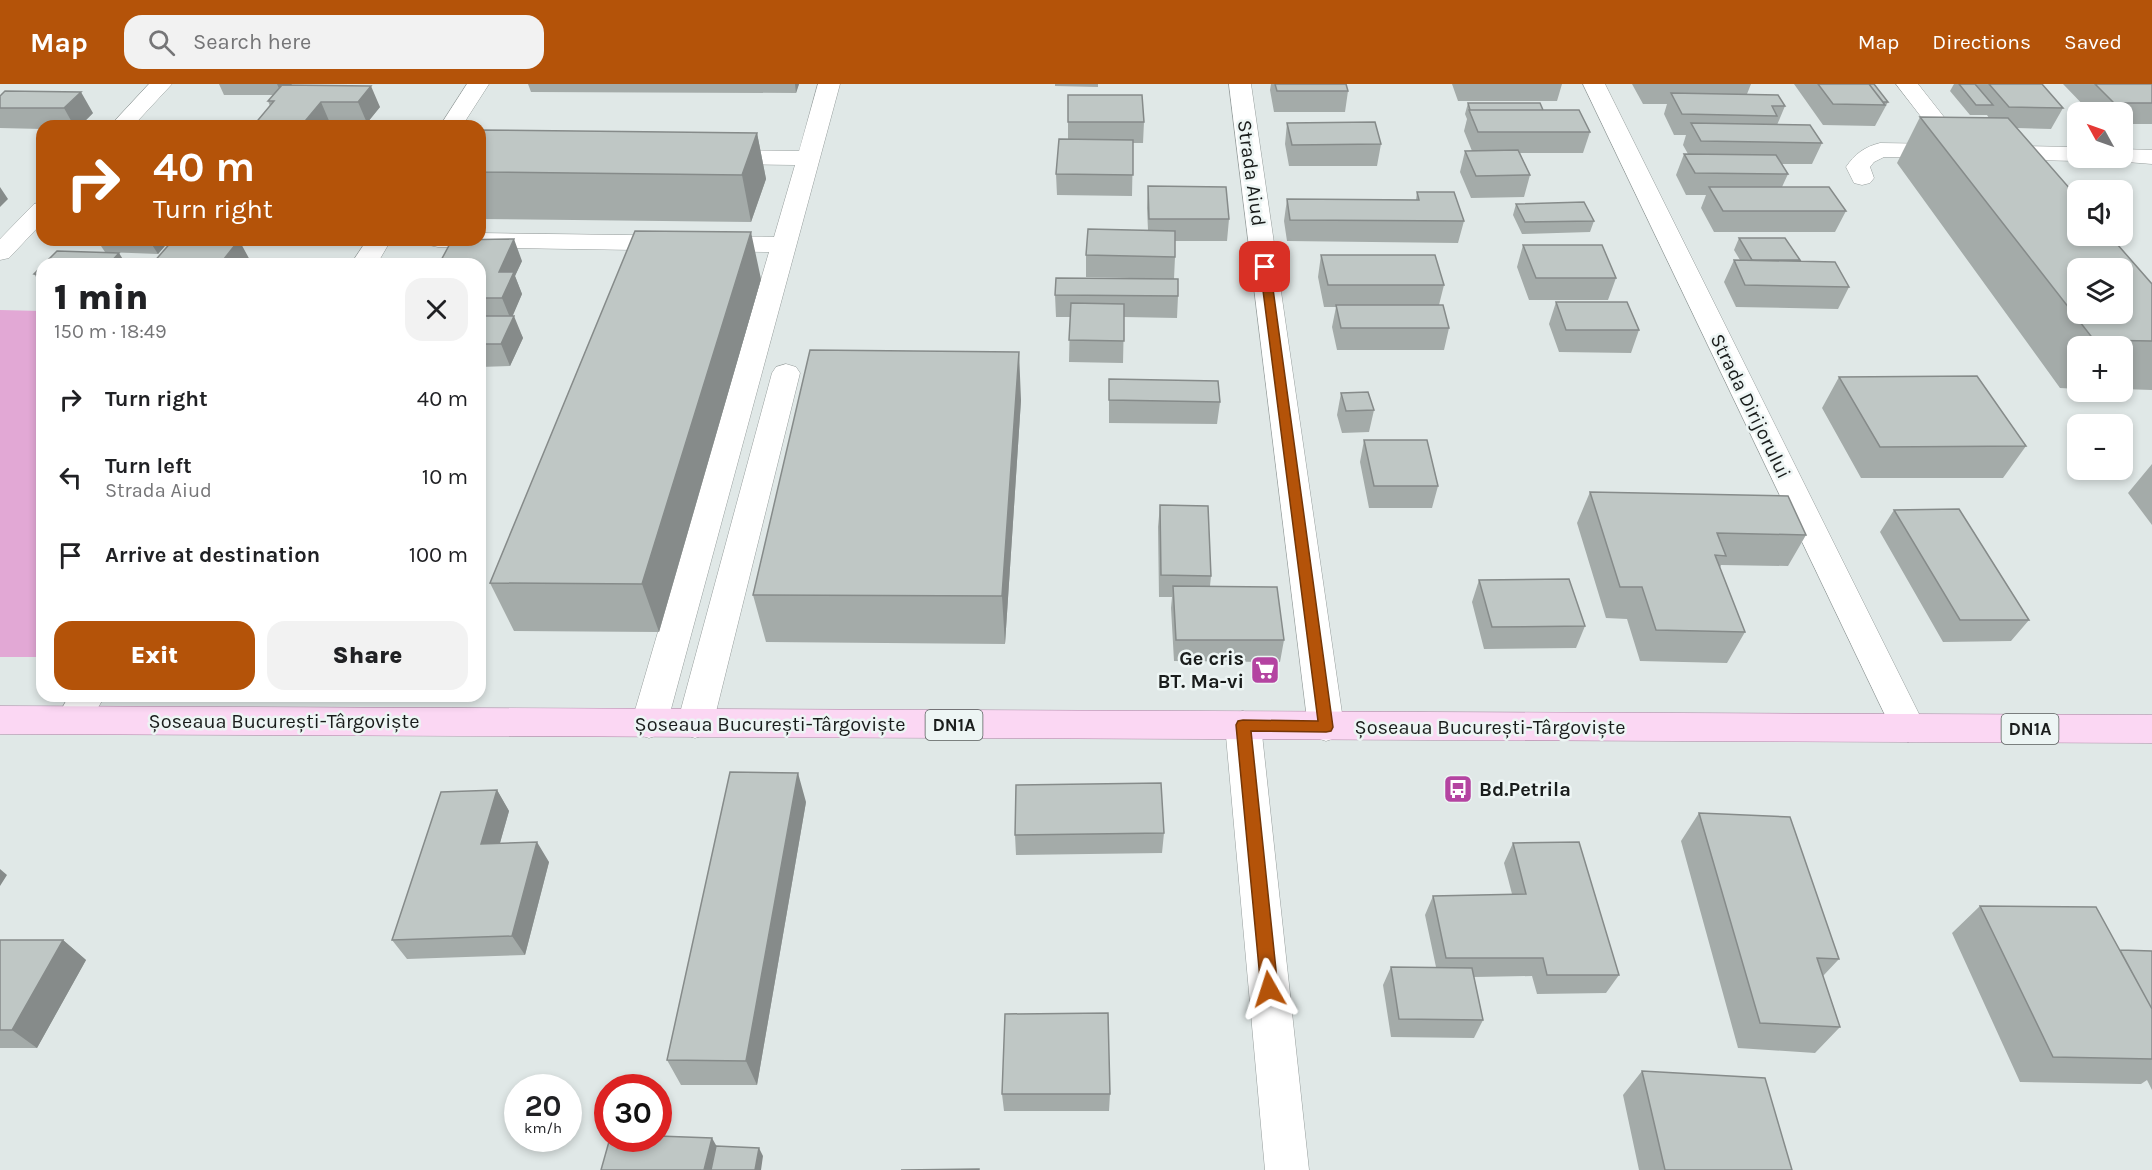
<!DOCTYPE html>
<html lang="en">
<head>
<meta charset="utf-8">
<style>
	body { margin:0; font-family:Karla,sans-serif; background:#f2f2f2; color:#202124; height:100vh; display:flex; flex-direction:column; font-size:22px; white-space:nowrap }
	* { box-sizing:border-box; margin:0 }
	p { font-size:20px; color:#757577 }
	.icon { flex:none; width:33px; height:33px; fill:none; stroke:currentColor; stroke-width:2; stroke-linecap:round; stroke-linejoin:round }
	.map { position:relative; flex:1; overflow:hidden }
	.drawer { position:absolute; left:36px; top:174px; width:450px; height:444px; display:flex; flex-direction:column; background:#fff; border-radius:18px; box-shadow:0 3px 9px #0003 }
	.drawer>* { flex:none }
	.hud { position:absolute; left:36px; top:36px; width:450px; height:126px; border-radius:18px; box-shadow:0 3px 9px #0003; background:#b45309; color:#fff; overflow:hidden }
	.needle { width:39px; rotate:310deg }
	.controls { position:absolute; left:2067px; top:18px; display:grid; gap:12px }
	.controls a { display:grid; place-items:center; width:66px; height:66px; border-radius:12px; background:#fff; box-shadow:0 3px 9px #0003; font-size:30px }
	.speed { position:absolute; left:504px; top:990px; display:flex; gap:12px; font-size:30px; font-weight:700; text-align:center }
	.speed>* { display:grid; place-content:center; width:78px; height:78px; border-radius:50%; background:#fff; box-shadow:0 3px 9px #0003; line-height:1 }
	.speed small { font-size:15px; font-weight:400 }
	.speed .limit { border:9px solid #d22; background:#fff; color:#111 }
	.pin { position:absolute; display:grid; place-items:center; width:51px; height:51px; color:#fff; margin:-26px; border-radius:12px; box-shadow:0 3px 9px #0006 }
	.me { position:absolute; width:66px; margin:-33px; rotate:354deg; stroke-linejoin:round; filter:drop-shadow(0 0 4px #0008) }
	.turn { display:flex; align-items:center; gap:21px; height:126px; padding:0 18px; font-size:27px }
	.turn .icon { width:78px; height:78px; stroke-width:2.5 }
	.turn b { display:block; font-size:42px; line-height:51px }
	.round { display:grid; place-items:center; flex:none; width:63px; height:63px; border-radius:18px; background:#f2f2f2 }
	.summary { display:flex; align-items:center; justify-content:space-between; height:102px; padding:0 18px }
	h1 { font-size:36px; font-weight:800; line-height:45px }
	.action { display:flex; gap:12px; margin-top:auto; padding:12px 18px }
	.action a { flex:1; height:69px; border-radius:18px; background:#b45309; color:#fff; font-size:24px; font-weight:800; line-height:69px; text-align:center }
	.action a+a { background:#f2f2f2; color:#202124 }
	ul { padding:0; list-style:none }
	li { display:flex; align-items:center; gap:18px; height:78px; padding:0 18px }
	li div { flex:1 }
	li b { display:block; font-size:22px }
	li em { font-style:normal }
	header { display:flex; align-items:center; gap:36px; box-sizing:border-box; height:84px; padding:0 30px; background:#b45309; color:#fff }
	header strong { font-size:28px }
	nav { display:flex; gap:33px; margin-inline-start:auto; font-size:21px }
	.search { width:420px; height:54px; background:#f2f2f2; display:flex; align-items:center; gap:15px; box-sizing:border-box; padding:0 21px; border-radius:18px; color:#757577; font-size:22px }
	.map>svg:first-child { display:block }
</style>
</head>
<body>
<header>
<strong>Map</strong>
<div class="search"><svg class="icon" aria-label="search" viewBox="0 0 24 24"><circle cx="10" cy="10" r="6"/><path d="M15 15l6 6"/></svg>Search here</div>
<nav><a>Map</a><a>Directions</a><a>Saved</a></nav>
</header>
<div class="map">
<svg width="2152" height="1086" viewBox="0 0 2152 1086">
	<rect width="100%" height="100%" fill="#e0e8e7"/>
	<path fill="#e2a8d5" d="M0,226L42,227V573H0Z"/>
	<g fill="none" stroke-linecap="round" stroke-linejoin="round">
		<g stroke="#979e9d" stroke-width="1">
			<path id="minor" d="M149,0H172L133,42H110Z
				M467,0H489L462,42H440Z
				M818,0H840L667,640L661,650L649,654L637,650L631,640L769,168L438,163L429,161L426,156H480V149L774,153L795,81L716,80L708,78L705,73L708,68L716,66L799,67Z
				M1229,0H1251L1344,643L1338,653L1326,657L1314,653L1308,643Z
				M1583,0H1605L1926,644L1920,654L1908,658L1896,654Z
				M1896,0H1918L1966,61L2078,63V74H2087L2078,77L1884,73L1874,78L1870,83L1874,94L1870,99L1862,101L1854,99L1846,83C1855,70 1864,63 1880,59L1942,60Z
				M2122,65L2152,66V80L2114,77L2112,74H2122Z
				M42,118V139L9,174L0,176V155L34,120Z
				M367,156H391L377,180H351Z
				M786,280L796,283L800,289L713,640L707,650L695,654L683,650L677,640L772,289L776,283Z
				M69,612H105L85,645L73,649L61,645L56,635Z
				M1243,627L1255,631L1261,641L1309,1086H1265L1225,641L1231,631Z"/>
		</g>
		<g stroke="#ab84a3" stroke-width="1">
			<path id="major" d="M0,622L2152,631V659L0,650Z"/>
		</g>
		<use href="#minor" fill="#fff" fill-rule="evenodd"/>
		<use href="#major" fill="#fbd7f3" fill-rule="evenodd"/>
	</g>
	<path fill="#a4aba9" d="M219,0H292L291,1L380,23L367,39H330L328,42H253L270,22L268,17L273,11H224Z
		M528,0H799L796,9L531,8Z
		M1055,0H1098V3L1055,2Z
		M1271,0H1346L1348,7L1345,28H1274L1270,6Z
		M1452,0H1562L1557,17H1458Z
		M1632,0H1751L1747,10L1785,22L1777,41L1822,59L1812,80H1781L1788,90L1782,103L1846,127L1835,148H1714L1701,124L1706,111H1686L1676,91L1684,70H1688L1683,61L1686,51H1674L1664,30L1667,20H1643Z
		M1794,0H1874L1888,18L1875,42L1823,41Z
		M1954,0H2042L2063,24L2051,45L2017,44L2152,200V306L2122,305V262H2078V305L2060,304L1897,79L1920,33L1989,34L1987,31H1970L1950,7Z
		M2063,0H2152V40H2122V28H2090Z
		M1068,11L1144,38L1143,59H1133L1132,112L1057,111L1056,90L1068,55Z
		M0,12L93,29L80,42H42V45L0,44Z
		M1468,19L1543,26L1590,48L1583,69H1520L1530,91L1524,113L1471,114L1460,88L1465,67H1472L1464,47L1467,35L1465,30Z
		M1287,39L1381,60L1377,82H1289L1285,60Z
		M480,46L757,49L766,95L751,138L480,135Z
		M1148,102L1229,135L1227,157H1175V173L1174,195L1086,193V171L1148,146L1147,124Z
		M1417,108L1464,137L1458,159L1287,157L1284,137L1287,115L1416,116Z
		M1516,120L1594,137L1590,148L1522,150L1513,131Z
		M1739,154L1800,176L1799,177L1849,203L1838,225L1736,223L1724,198L1734,176H1740L1734,166Z
		M97,156H170L158,170L105,168Z
		M1523,161L1616,194L1608,216H1529L1517,183Z
		M1321,171L1444,201L1439,221L1449,244L1444,266H1337L1332,243L1336,223H1324L1318,193Z
		M522,177L515,192L522,210L512,232L523,254L510,282L480,283V180Z
		M42,182V202L34,190Z
		M761,195L659,548L514,547L490,499Z
		M1055,211L1178,212L1177,234L1124,233L1123,279L1069,278L1070,233H1056Z
		M1556,218L1639,246L1631,269L1559,268L1549,240Z
		M1839,293L2026,362L2003,394H1861L1822,324Z
		M1109,295L1220,318L1217,340L1109,339Z
		M1341,309L1374,326L1369,348L1342,349L1337,331Z
		M1021,316L1005,560L766,558L753,511Z
		M1364,356L1438,402L1432,424H1369L1360,378Z
		M2152,380V441L2128,409Z
		M1590,408L1806,451L1788,482L1721,481L1720,484L1745,548L1727,579L1640,577L1627,535L1606,534L1577,439Z
		M1160,421L1211,492L1210,502L1284,556L1280,578L1174,577L1171,524L1172,513H1159L1158,443Z
		M1894,426L2029,536L2011,557L1943,558L1880,448Z
		M1479,496L1585,542L1576,564L1484,565L1472,518Z
		M497,706L509,727L500,759L549,778L525,871L407,875L392,856Z
		M806,718L757,1001H681L667,976Z
		M1699,729L1839,875L1823,892L1840,943L1815,969L1738,964L1681,757Z
		M1164,749L1162,769L1016,771L1015,751Z
		M1513,759L1619,891L1606,909L1537,910L1532,892L1474,893L1483,936L1474,954L1391,953L1383,901L1391,883H1436L1425,831L1433,812L1512,810L1504,779Z
		M1980,822L2120,866L2152,867V1006L2147,996L2141,1000L2020,998L1952,849Z
		M0,856H63L86,876L37,964H0Z
		M1642,987L1792,1086H1639L1623,1011Z
		M1002,1010H1110L1109,1027H1004Z"/>
	<path fill="#868b8a" d="M277,0H292L282,11Z
		M795,0H799L796,9Z
		M371,2L380,23L367,39L358,18Z
		M81,8L93,29L80,42H74L64,24Z
		M321,18L330,39L328,42H301Z
		M757,49L766,95L751,138L742,91Z
		M0,103L8,115L0,123Z
		M751,148L761,195L659,548L642,500Z
		M514,155L522,177L515,192L522,210L511,236L502,214L499,188Z
		M149,156H170L158,170Z
		M239,156L251,178L250,180H220Z
		M119,169L126,180H109Z
		M514,232L523,254L510,282L501,260Z
		M1019,268L1021,316L1005,560L1002,512Z
		M798,689L806,718L757,1001L746,977Z
		M497,706L509,727L494,780L481,760Z
		M537,758L549,778L525,871L512,852Z
		M0,785L7,791L0,802Z
		M63,856L86,876L37,964L12,946Z
		M712,1054L721,1070L717,1086H704Z
		M759,1064L763,1072L761,1086H755Z"/>
	<path fill="#bfc7c5" stroke="#868b8a" stroke-width="1.5" fill-rule="evenodd" d="M1275,0H1346L1348,7H1277Z
		M1818,0H1869L1885,21L1833,20Z
		M1869,0H1874L1888,18H1883Z
		M1959,0H1975L1993,21H1976Z
		M1989,0H2042L2063,24L2009,23Z
		M2095,0H2152V19H2114Z
		M282,1L371,2L358,18H321L301,42H253L274,17H268Z
		M5,7L81,8L64,24H0V12Z
		M1671,9L1778,11L1785,22H1772L1777,32L1682,30Z
		M1068,11H1142L1144,38H1068Z
		M1468,19H1540L1543,26H1470Z
		M1469,26H1579L1590,48H1478Z
		M1920,33L2008,34L2078,114V152H2110L2152,200V257L2094,256ZM2078,184H2122V230H2078Z
		M1375,38L1381,60L1292,61L1287,39Z
		M1691,39L1810,41L1822,59L1701,57Z
		M480,46L757,49L742,91L480,88Z
		M1059,55L1133,56V91L1056,90Z
		M1518,66L1530,91L1476,92L1465,67Z
		M1684,70L1776,71L1788,90L1695,89Z
		M1148,102L1226,103L1229,135H1149Z
		M1709,103H1829L1846,127H1723Z
		M1417,108H1454L1464,137L1290,136L1287,115L1419,116Z
		M1584,118L1594,137L1525,138L1516,120Z
		M1088,145L1175,147V173L1086,171Z
		M635,147L751,148L642,500L490,499Z
		M1739,154H1785L1800,176H1752Z
		M514,155L499,188H514L502,214H480V180H439L452,156Z
		M173,156H239L220,180H152Z
		M1523,161H1602L1616,194H1536Z
		M57,167L119,169L109,180H44Z
		M1321,171H1435L1444,201H1328Z
		M1734,176L1835,178L1849,203L1745,201Z
		M42,182V191L34,190Z
		M1056,194L1178,195V212L1055,211Z
		M1556,218H1627L1639,246H1566Z
		M1071,219L1124,220V257L1069,256Z
		M1336,221H1443L1449,244H1341Z
		M480,232H514L501,260H480Z
		M810,266L1019,268L1002,512L753,511Z
		M1977,292L2026,362L1880,363L1839,293Z
		M1109,295L1218,297L1220,318L1109,316Z
		M1368,308L1374,326L1346,327L1341,309Z
		M1364,356H1427L1438,402H1374Z
		M1590,408L1788,412L1806,451L1717,449L1726,472L1715,471L1745,548L1656,546L1642,503H1620Z
		M1160,421L1208,422L1211,492L1161,491Z
		M1959,425L2029,536H1960L1894,426Z
		M1569,495L1585,542L1492,543L1479,496Z
		M1173,502L1277,503L1284,556H1176Z
		M730,688L798,689L746,977L667,976Z
		M1161,699L1164,749L1015,751L1016,701Z
		M497,706L481,760L537,758L512,852L392,856L441,708Z
		M1699,729L1790,733L1839,875L1817,874L1840,943L1760,939Z
		M1579,758L1619,891H1547L1543,874H1446L1433,812L1526,810L1513,759Z
		M1980,822L2096,823L2152,925V975L2053,973Z
		M0,856H63L12,946H0Z
		M2120,866L2152,867V925Z
		M1391,883L1472,884L1483,936L1399,935Z
		M1108,929L1110,1010H1002L1005,930Z
		M1642,987L1765,994L1792,1086H1665Z
		M658,1052L712,1054L704,1086H601L610,1054H658Z
		M716,1062L759,1064L755,1086H711Z
		M979,1085V1086H901Z"/>
	<path fill="#b45309" stroke="#753606" stroke-width="1.5" d="M1265,180L1270,183L1333,643L1331,647L1326,648L1251,647L1278,905L1275,911L1269,913L1263,911L1261,905L1236,641L1238,637L1243,636L1318,637L1260,183Z"/>
	<defs>
		<g id="supermarket-square" transform="scale(1.5)"><rect x="-9" y="-9" width="18" height="18" rx="4" fill="#b444a1" stroke="#edf5f4"/><path d="M-6-5.5h2.5l.6 2H6L4.5 2H-2.5L-4.4-4H-6ZM-1.5 3.2a1.3 1.3 0 1 0 .1 0ZM3 3.2a1.3 1.3 0 1 0 .1 0Z" fill="#fff"/></g>
		<g id="bus-square" transform="scale(1.5)"><rect x="-9" y="-9" width="18" height="18" rx="4" fill="#b444a1" stroke="#edf5f4"/><path d="M-5-6H5V4H4V6H2V4H-2V6H-4V4H-5ZM-3.5-4V0h7V-4ZM-3.5 1.2v1.5H-2V1.2ZM2 1.2v1.5H3.5V1.2Z" fill="#fff"/></g>
	</defs>
	<g fill-rule="evenodd">
		<use href="#supermarket-square" x="1265" y="586"/>
		<use href="#bus-square" x="1458" y="705"/>
	</g>
	<g text-anchor="middle" stroke-width="5" stroke-linejoin="round" paint-order="stroke">
		<g fill="#edf5f4" stroke="#595e5d" stroke-width="1.5">
			<rect x="925.5" y="626" width="57" height="30" rx="4.5"/>
			<rect x="2001.5" y="630" width="57" height="30" rx="4.5"/>
		</g>
		<g font-size="18" font-weight="bold" fill="#1a1d1c">
			<text x="954" y="647">DN1A</text>
			<text x="2030" y="651">DN1A</text>
		</g>
		<g font-size="20" fill="#1a1d1c" stroke="#edf5f4">
			<text transform="translate(1252 89) rotate(82)" y="7">Strada Aiud</text>
			<text transform="translate(1751 322) rotate(64)" y="7">Strada Dirijorului</text>
			<text x="284" y="644">Șoseaua București-Târgoviște</text>
			<text x="770" y="647">Șoseaua București-Târgoviște</text>
			<text x="1490" y="650">Șoseaua București-Târgoviște</text>
		</g>
		<g font-size="20" font-weight="bold" fill="#1a1d1c" stroke="#edf5f4" text-anchor="end">
			<text x="1244" y="581">Ge cris<tspan x="1244" dy="23">BT. Ma-vi</tspan></text>
			<text x="1479" y="712" text-anchor="start">Bd.Petrila</text>
		</g>
	</g>
</svg>
<div class="controls">
<a><svg class="needle" viewBox="-14 -14 28 28"><path d="M0-13l5 13h-10z" fill="#e53935"/><path d="M0 13l5-13h-10z" fill="#757577"/></svg></a>
<a><svg class="icon" aria-label="sound" viewBox="0 0 24 24"><path d="M4 9h4l5-4v14l-5-4H4zM17 9q2 3 0 6"/></svg></a>
<a><svg class="icon" aria-label="layers" viewBox="0 0 24 24"><path d="M12 4l9 5-9 5-9-5zM3 14l9 5 9-5"/></svg></a>
<a>+</a>
<a>−</a>
</div>
<div class="speed"><div>20<small>km/h</small></div><div class="limit">30</div></div>
<div class="pin" style="left:1265px;top:183px;background:#d93025"><svg class="icon" aria-label="arrive" viewBox="0 0 24 24"><path d="M6 21V4h12l-3 4 3 4H6"/></svg></div>
<svg class="me" style="left:1269px;top:905px" viewBox="-20 -20 40 40"><path d="M0-17L14 15 0 8-14 15z" fill="#b45309" stroke="#fff" stroke-width="4"/></svg>
<div class="hud">
<div class="turn"><svg class="icon" aria-label="right" viewBox="0 0 24 24"><path d="M7 20v-9h11M14 6l5 5-5 5"/></svg><div><b>40 m</b>Turn right</div></div>
</div>
<section class="drawer">
<div class="summary"><div><h1>1 min</h1><p>150 m · 18:49</p></div><a class="round"><svg class="icon" aria-label="close" viewBox="0 0 24 24"><path d="M6 6l12 12M18 6L6 18"/></svg></a></div>
<ul>
<li><svg class="icon" aria-label="right" viewBox="0 0 24 24"><path d="M7 20v-9h11M14 6l5 5-5 5"/></svg><div><b>Turn right</b></div><em>40 m</em></li>
<li><svg class="icon" aria-label="left" viewBox="0 0 24 24"><path d="M17 20v-9H6M10 6l-5 5 5 5"/></svg><div><b>Turn left</b><p>Strada Aiud</p></div><em>10 m</em></li>
<li><svg class="icon" aria-label="arrive" viewBox="0 0 24 24"><path d="M6 21V4h12l-3 4 3 4H6"/></svg><div><b>Arrive at destination</b></div><em>100 m</em></li>
</ul>
<div class="action"><a>Exit</a><a>Share</a></div>
</section>
</div>
</body>
</html>
